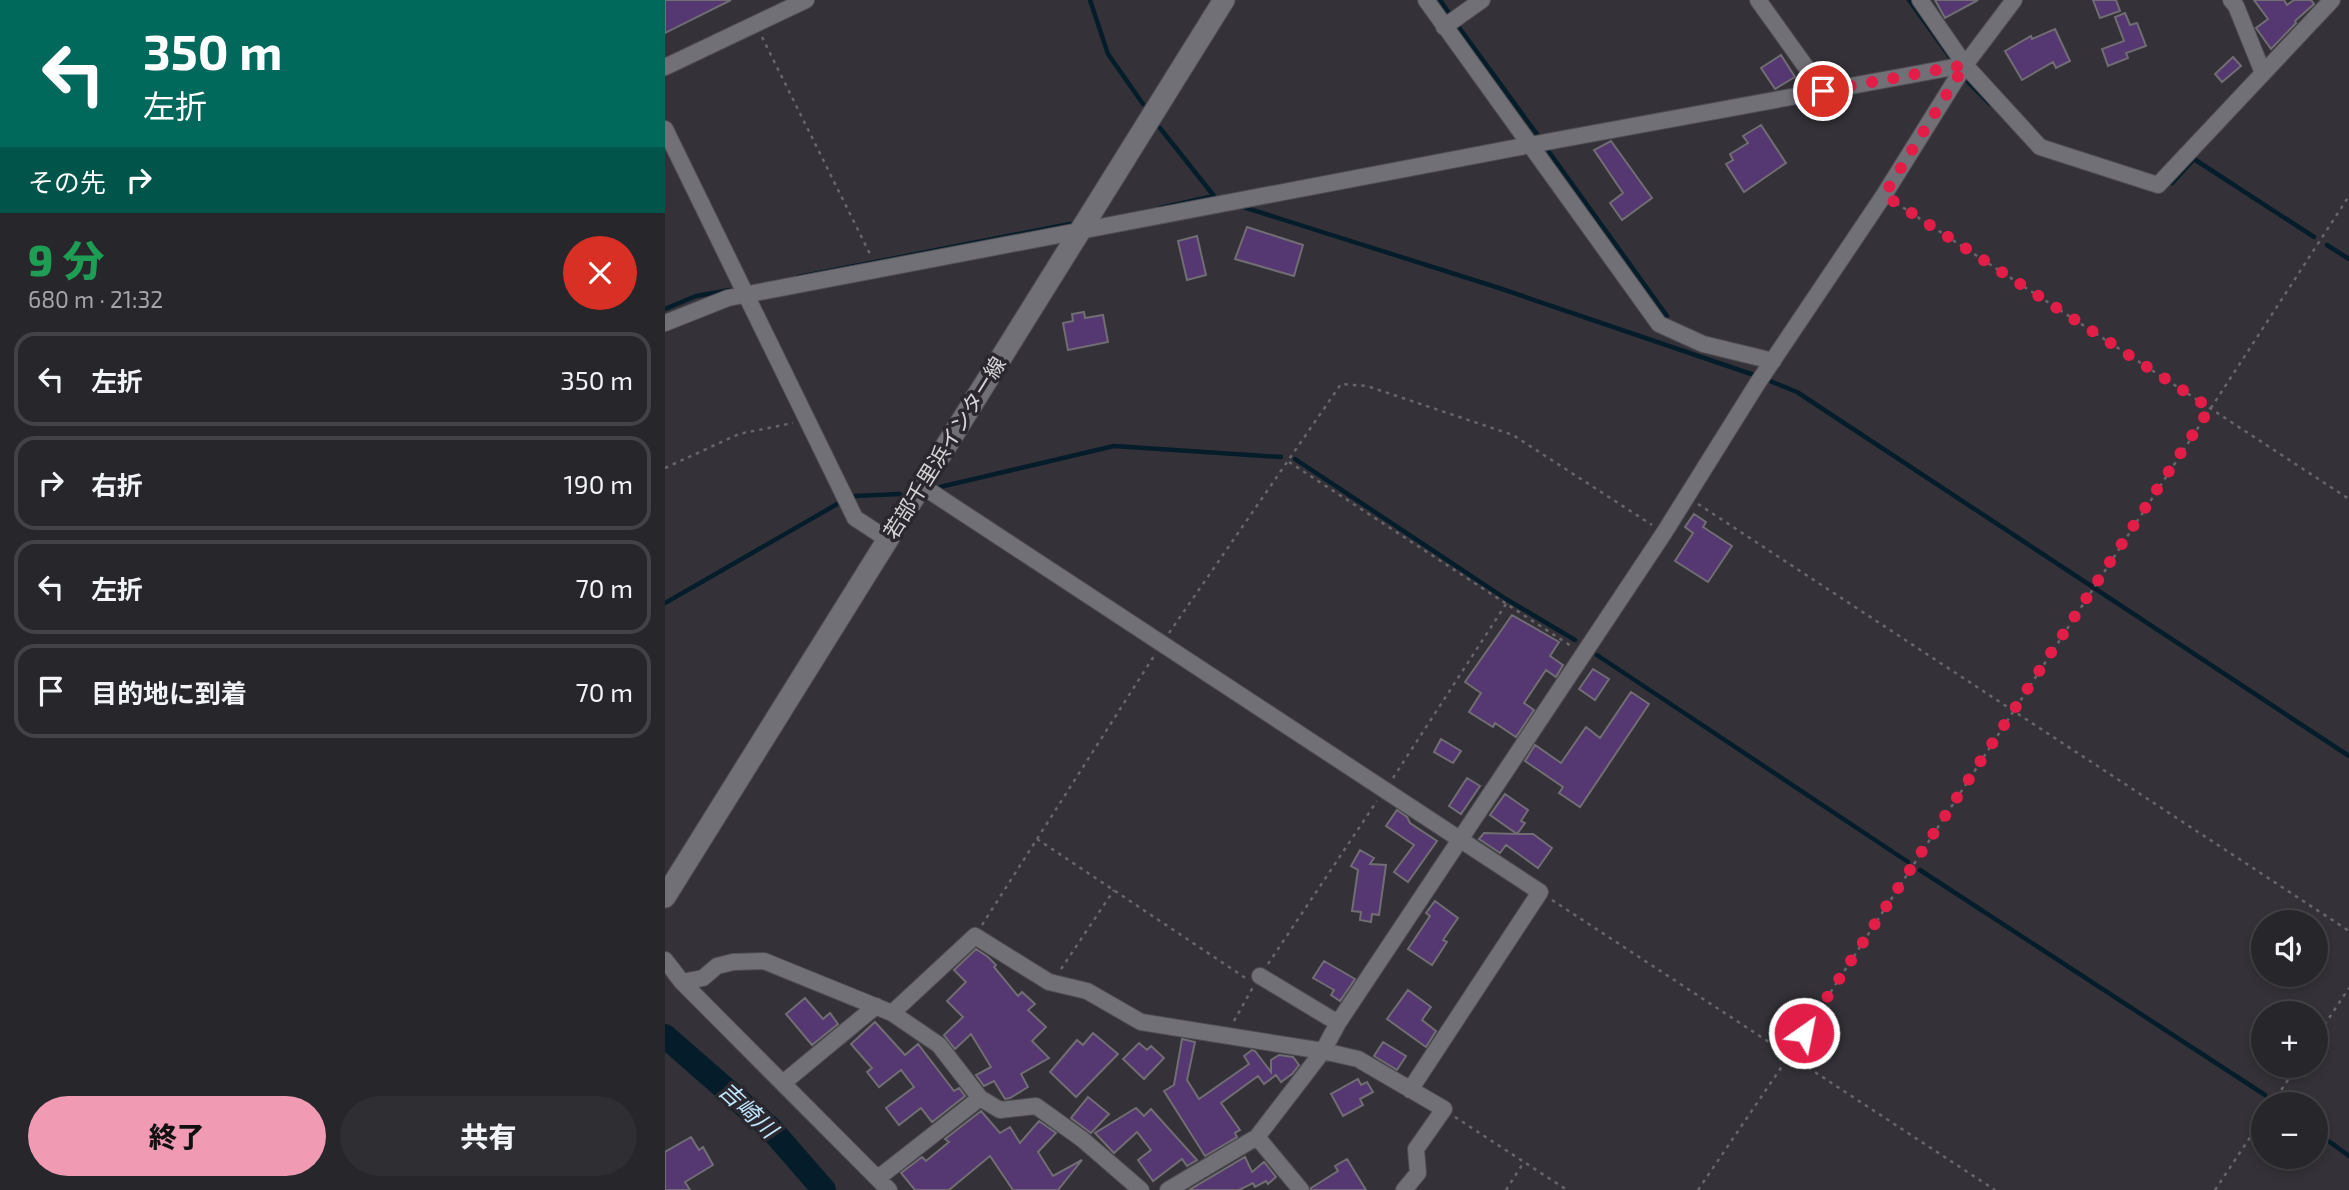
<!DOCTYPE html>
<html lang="ja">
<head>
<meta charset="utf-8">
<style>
	body { margin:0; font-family:"Exo 2","Noto Sans JP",sans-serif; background:#2f2e32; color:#f1f3f6; height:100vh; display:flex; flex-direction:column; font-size:26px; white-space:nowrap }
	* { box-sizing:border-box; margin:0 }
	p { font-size:23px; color:#a4a5a8 }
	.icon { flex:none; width:38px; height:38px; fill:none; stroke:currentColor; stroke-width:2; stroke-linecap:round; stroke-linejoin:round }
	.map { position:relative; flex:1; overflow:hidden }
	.details { display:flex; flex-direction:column; background:#27262a; width:665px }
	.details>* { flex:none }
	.top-card { background:#00695c; color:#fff; overflow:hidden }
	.controls { position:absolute; left:1586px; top:910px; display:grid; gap:14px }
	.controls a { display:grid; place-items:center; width:77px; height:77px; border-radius:50%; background:#27262a; box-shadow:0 4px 10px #0003,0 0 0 2px #434347; font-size:35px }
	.pin { position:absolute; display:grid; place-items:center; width:60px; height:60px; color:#fff; margin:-30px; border:4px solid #fff; border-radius:50%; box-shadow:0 2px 7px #0007 }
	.me { position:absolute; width:77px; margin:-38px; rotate:33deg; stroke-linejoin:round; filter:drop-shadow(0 0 5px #0008) }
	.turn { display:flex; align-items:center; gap:24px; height:147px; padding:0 28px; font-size:32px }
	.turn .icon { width:91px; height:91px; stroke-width:2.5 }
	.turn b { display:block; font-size:49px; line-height:60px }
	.then { display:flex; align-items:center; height:66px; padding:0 28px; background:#0003; gap:14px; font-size:26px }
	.round { display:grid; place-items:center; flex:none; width:74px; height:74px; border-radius:37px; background:#2f2e32 }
	.summary { display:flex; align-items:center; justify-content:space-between; height:119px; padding:0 28px }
	h1 { font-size:42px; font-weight:800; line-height:52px; color:#1e9e55 }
	.cta { display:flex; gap:14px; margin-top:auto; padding:14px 28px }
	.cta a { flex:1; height:80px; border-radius:42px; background:#f09ab4; color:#111; font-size:28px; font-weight:800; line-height:80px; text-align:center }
	.cta a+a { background:#2f2e32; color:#f1f3f6 }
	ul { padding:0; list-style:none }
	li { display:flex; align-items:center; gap:21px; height:94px; margin:0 14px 10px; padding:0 14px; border:4px solid #434347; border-radius:21px }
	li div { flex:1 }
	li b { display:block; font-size:26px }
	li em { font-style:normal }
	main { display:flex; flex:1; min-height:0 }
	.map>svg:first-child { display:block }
</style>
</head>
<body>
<main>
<section class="details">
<div class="top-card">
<div class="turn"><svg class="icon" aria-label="left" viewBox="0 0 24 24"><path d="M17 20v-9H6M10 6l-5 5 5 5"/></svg><div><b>350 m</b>左折</div></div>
<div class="then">その先<svg class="icon" aria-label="right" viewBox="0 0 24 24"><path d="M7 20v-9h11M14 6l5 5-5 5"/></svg></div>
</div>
<div class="summary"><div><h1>9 分</h1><p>680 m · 21:32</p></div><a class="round" style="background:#d93025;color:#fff"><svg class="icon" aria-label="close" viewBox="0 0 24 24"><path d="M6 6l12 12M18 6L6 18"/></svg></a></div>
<ul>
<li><svg class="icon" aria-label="left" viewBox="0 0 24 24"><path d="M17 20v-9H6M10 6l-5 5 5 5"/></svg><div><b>左折</b></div><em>350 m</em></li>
<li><svg class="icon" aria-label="right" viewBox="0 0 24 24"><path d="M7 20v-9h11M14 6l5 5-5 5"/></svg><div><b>右折</b></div><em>190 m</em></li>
<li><svg class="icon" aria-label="left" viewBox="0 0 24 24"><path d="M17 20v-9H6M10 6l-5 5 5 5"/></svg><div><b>左折</b></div><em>70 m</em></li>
<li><svg class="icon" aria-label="arrive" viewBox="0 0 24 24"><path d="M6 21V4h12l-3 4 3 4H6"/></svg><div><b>目的地に到着</b></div><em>70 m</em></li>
</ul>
<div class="cta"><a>終了</a><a>共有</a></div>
</section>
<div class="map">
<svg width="1684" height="1190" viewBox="0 0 1684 1190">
	<rect width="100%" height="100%" fill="#343238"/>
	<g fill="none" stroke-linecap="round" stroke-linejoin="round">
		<path stroke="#051d2a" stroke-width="4.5" d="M425,0L443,54L478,104
			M775,0L786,16
			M1244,0L1285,57
			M793,26L874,137
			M1303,82L1325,104
			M884,152L1002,316
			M1507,183L1529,159L1649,237
			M575,206L831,287L1092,376
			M495,208L549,196L495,128
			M1662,245L1684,259
			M133,277L405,224
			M0,309L31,296L65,290
			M1100,379L1132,392L1684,756
			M630,459L841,599L910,640
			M275,487L449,446L616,457
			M190,496L235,494
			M0,603L174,503
			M932,655L1243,862
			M1255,870L1600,1095
			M1650,1131L1684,1156"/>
		<path stroke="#051d2a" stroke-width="24" d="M0,1036L105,1128L159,1190"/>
	</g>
	<path fill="#553771" stroke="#706d73" stroke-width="2" d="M0,0H66L0,33Z
		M1270,0H1313L1280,18Z
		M1428,0H1451L1455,11L1435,18Z
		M1589,0H1619L1622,5L1629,0H1646L1649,4L1630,21L1631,23L1606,49L1591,28L1603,19Z
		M1460,13L1465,25L1472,23L1481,46L1461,53L1463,58L1443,66L1437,49L1459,41L1450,17Z
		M1390,29L1405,61L1391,68L1388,62L1357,80L1340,51L1366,36L1367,39Z
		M1116,55L1130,77L1110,89L1096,68Z
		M1568,57L1576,66L1557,82L1550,74Z
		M1096,125L1121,163L1079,192L1061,164L1068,160L1065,154L1083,143L1078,136Z
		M946,141L987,198L957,220L945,203L958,193L929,150Z
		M582,227L638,245L629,276L570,259Z
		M532,236L541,275L522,280L513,241Z
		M419,312L420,318L438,315L443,342L403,350L398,323L408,321L407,314Z
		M1029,514L1041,522L1038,527L1067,546L1043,582L1010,561L1028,533L1020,527Z
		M847,615L894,642L885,656L898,665L891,677L881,670L859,703L869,710L851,737L830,723L828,727L804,712L816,693L800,682Z
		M928,669L944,679L930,700L914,689Z
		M966,692L984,704L915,807L894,793L898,787L860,761L870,745L896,763L921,727L935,738Z
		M776,739L796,751L788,763L769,752Z
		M802,778L815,786L796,814L784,806Z
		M840,794L863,810L856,821L860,823L852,834H868L887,848L873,868L841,845L835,853L814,839L819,833L852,834L825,815Z
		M732,810L742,817L745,823L772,841L743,882L729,872L749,845L721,826Z
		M695,850L709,858L705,864L721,865L714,915L707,914L706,922L695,920L696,912L687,911L693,870L686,866Z
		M770,901L793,918L778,940L782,942L767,965L743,949L765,916L761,913Z
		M311,949L323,957L331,965L329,967L353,996L357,992L370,1004L363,1010L381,1027L367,1041L384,1058L356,1074L363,1087L345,1098L340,1099L329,1081L319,1086L311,1075L326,1067L306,1034L290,1049L279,1035L298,1017L282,1001L301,982L289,970Z
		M659,961L690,979L675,1001L666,995L669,990L648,978Z
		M743,990L766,1007L757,1020L771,1031L761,1047L722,1019Z
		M140,998L158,1019L165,1013L173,1024L147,1045L121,1014Z
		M210,1022L240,1055L253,1044L289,1091L294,1088L300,1096L267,1122L256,1108L234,1125L221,1108L249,1087L236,1070L214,1087L202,1072L207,1068L186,1044Z
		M428,1033L453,1054L411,1097L385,1072L412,1040L418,1045Z
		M517,1039L530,1042L522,1080L534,1099L584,1064L579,1056L587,1050L590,1051L606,1072V1060L614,1055L628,1057L634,1065L627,1074L616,1082L611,1075L599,1084L593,1076L556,1103L575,1130L570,1133L572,1137L540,1156L499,1091L509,1085Z
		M718,1042L741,1056L732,1070L709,1056Z
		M474,1043L482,1050L486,1046L499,1058L479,1079L458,1059Z
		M693,1079L696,1085L702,1082L708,1092L695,1099L698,1105L678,1116L666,1094Z
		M423,1097L444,1114L426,1133L406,1118Z
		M471,1108L479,1116L486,1109L532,1160L522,1166L517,1159L488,1181L473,1160L486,1150L472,1132L449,1153L430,1133Z
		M316,1111L335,1133L345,1127L355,1143L374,1121L391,1133L373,1152L388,1176L417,1160L393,1190H348L325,1156L284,1190H250L236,1173L257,1157L261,1161L284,1142L280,1139Z
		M26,1137L34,1150L38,1147L48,1165L20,1182L25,1190H0V1152Z
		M580,1157L587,1172L599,1162L611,1177L603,1184L601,1181L590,1187L588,1183L574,1190H524Z
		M682,1159L701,1190H646V1188L673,1171L670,1166Z"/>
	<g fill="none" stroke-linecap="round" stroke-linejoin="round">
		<g stroke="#504e53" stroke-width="18">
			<path id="street" d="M761,0L994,324L1038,344L1108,361
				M1093,0L1158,91
				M1255,0L1300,65L1375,147L1493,185L1667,0
				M1566,0L1571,6L1598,73
				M779,27L817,0
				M0,67L141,0
				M0,129L190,518L222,539
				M0,323L63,298L865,145L1300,65
				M257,486L875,892L745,1090
				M0,960L17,982L38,978L52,966L68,962L99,961L227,1013L274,1045L315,1098L335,1110L371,1106L417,1139L476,1190
				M595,976L673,1023
				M17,982L224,1190
				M227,1013L310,936L384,982L422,991L476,1022L658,1051L693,1059L779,1109L751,1149L753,1173L739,1190
				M118,1083L211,1006
				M592,1137L636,1190
				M213,1178L315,1098
				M503,1190L592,1137L658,1051L673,1023L999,533L1092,384L1219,195L1300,65L1349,0"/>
		</g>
		<g stroke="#504e53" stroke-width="23">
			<path id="secondary" d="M0,897L559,0"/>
		</g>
		<path stroke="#68666b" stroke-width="2.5" stroke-dasharray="3.5 5" stroke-linecap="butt" d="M97,37L206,256
			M1231,203L1684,499
			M624,462L906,646
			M0,468L74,434L128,423
			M1033,504L1684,931
			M504,633L676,384L702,386L848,435L987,525
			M728,778L841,604
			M372,839L582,979
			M887,900L1330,1190
			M317,925L489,656
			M603,964L712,801
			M396,969L449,890
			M569,1021L588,987
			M1650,1039L1684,988
			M1607,1104L1632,1066
			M790,1117L902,1190
			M841,1190L859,1162
			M1033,1190L1124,1056L1684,196
			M1550,1190L1598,1118"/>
		<use href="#street" stroke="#727077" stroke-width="16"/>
		<use href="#secondary" stroke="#727077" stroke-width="21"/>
	</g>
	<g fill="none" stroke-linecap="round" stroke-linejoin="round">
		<path stroke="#e11d48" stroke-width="12" stroke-dasharray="0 21.6" d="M1139,1033L1545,408L1219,195L1300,65L1158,91"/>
	</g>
	<g text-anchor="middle" stroke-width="7" stroke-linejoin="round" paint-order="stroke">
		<g font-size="21" fill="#d5d3d7" stroke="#2a282e">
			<text transform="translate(280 448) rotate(-58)" y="7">若部千里浜インター線</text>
		</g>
		<g font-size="23" font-style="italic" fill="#bfe5fd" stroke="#2a282e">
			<text transform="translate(83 1110) rotate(43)" y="8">吉崎川</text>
		</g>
	</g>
</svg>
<div class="controls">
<a><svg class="icon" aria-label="sound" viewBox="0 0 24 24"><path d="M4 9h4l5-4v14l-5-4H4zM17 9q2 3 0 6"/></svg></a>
<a>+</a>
<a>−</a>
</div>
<div class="pin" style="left:1158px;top:91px;background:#d93025"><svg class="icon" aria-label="arrive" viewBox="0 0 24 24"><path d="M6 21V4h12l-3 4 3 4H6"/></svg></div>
<svg class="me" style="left:1139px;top:1033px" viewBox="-20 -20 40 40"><circle r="17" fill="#e11d48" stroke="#fff" stroke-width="3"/><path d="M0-11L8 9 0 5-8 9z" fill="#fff"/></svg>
</div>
</main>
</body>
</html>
